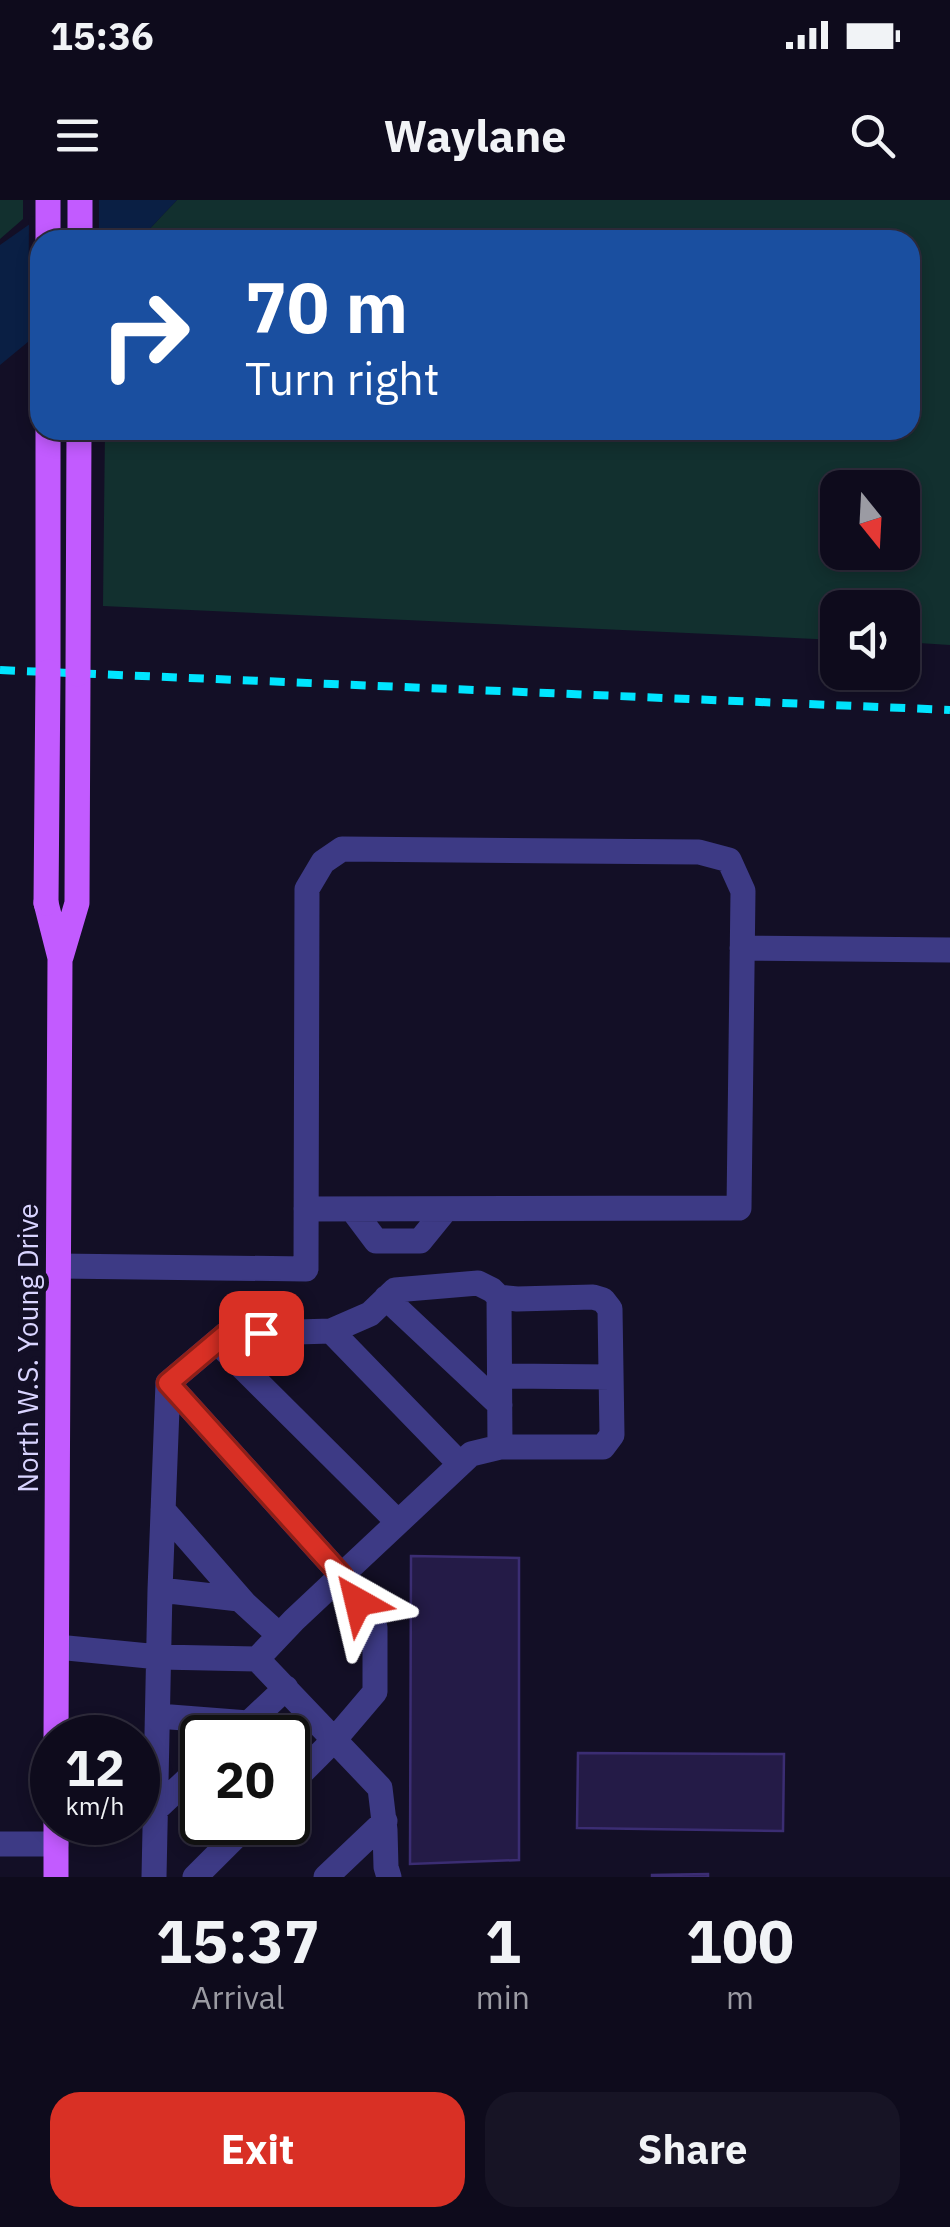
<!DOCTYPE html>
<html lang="en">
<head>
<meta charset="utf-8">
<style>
	body { margin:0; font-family:"IBM Plex Sans",sans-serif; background:#171425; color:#f1f3f6; height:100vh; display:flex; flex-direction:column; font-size:38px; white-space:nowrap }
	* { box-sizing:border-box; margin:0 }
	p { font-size:32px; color:#9b9ba3 }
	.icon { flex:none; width:55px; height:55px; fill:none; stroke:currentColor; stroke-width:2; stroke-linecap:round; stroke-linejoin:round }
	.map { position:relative; height:1677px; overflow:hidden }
	.sheet { display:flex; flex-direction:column; background:#0e0b1c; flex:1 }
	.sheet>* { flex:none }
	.banner { position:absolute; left:30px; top:30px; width:890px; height:210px; border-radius:30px; box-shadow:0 5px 15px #0003,0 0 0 2px #2e2b3b; background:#1a4fa0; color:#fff; overflow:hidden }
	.needle { width:65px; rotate:162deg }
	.buttons { position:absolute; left:820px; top:270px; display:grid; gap:20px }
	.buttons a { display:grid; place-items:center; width:100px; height:100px; border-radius:20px; background:#0e0b1c; box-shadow:0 5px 15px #0003,0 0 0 2px #2e2b3b; font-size:50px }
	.speed { position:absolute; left:30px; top:1515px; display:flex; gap:20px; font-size:50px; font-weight:700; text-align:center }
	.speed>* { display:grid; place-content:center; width:130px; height:130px; border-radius:50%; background:#0e0b1c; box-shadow:0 5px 15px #0003,0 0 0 2px #2e2b3b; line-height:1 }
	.speed small { font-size:25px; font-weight:400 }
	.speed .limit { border:5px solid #111; border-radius:15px; background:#fff; color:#111 }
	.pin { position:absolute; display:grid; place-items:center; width:85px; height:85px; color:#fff; margin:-42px; border-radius:20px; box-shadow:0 5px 15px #0006 }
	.me { position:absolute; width:110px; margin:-55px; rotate:323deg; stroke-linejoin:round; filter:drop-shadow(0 0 8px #0008) }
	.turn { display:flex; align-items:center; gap:35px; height:210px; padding:0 50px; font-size:45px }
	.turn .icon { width:130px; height:130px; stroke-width:2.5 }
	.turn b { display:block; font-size:70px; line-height:85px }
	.eta { display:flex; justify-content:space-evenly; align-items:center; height:170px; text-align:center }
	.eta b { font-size:60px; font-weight:700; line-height:70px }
	.cta { display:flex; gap:20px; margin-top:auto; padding:20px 50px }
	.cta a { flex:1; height:115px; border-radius:30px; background:#d93025; color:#fff; font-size:40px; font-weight:700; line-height:115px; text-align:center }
	.cta a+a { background:#171425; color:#f1f3f6 }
	.status { display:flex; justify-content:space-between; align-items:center; height:70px; padding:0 50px; background:#0e0b1c; direction:ltr }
	.status svg { height:28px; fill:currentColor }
	header { display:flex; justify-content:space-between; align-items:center; height:130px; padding:0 50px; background:#0e0b1c; font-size:45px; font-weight:700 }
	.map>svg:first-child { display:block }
</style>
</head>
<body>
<div class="status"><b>15:36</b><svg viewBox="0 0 49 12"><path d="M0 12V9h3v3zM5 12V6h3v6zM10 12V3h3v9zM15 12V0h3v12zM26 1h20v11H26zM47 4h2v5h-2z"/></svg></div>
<header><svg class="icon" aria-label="menu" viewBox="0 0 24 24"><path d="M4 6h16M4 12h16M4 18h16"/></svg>Waylane<svg class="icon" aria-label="search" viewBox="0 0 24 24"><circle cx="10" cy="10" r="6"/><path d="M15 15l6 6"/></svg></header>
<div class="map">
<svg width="950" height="1677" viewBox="0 0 950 1677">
	<rect width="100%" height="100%" fill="#130f26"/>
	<path fill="#12302f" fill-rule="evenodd" d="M0,0H23V19L0,39Z
		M177,0H950V445L903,442L902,408H838L837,440L103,406L105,230H910V40H139ZM838,288H902V352H838Z"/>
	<path fill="#0a1f44" d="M64,0H177L139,40H40V132L0,165V45Z"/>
	<path fill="#130f26" d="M55,0H99V40H40V139L28,148L29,19Z"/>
	<path fill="#241b47" stroke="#3b2d73" stroke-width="2.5" d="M411,1356L519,1358V1660L410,1664Z
		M578,1553L784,1554L783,1631L577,1628Z
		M708,1674V1677H652V1675Z"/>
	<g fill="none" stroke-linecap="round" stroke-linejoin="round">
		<path stroke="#3d3a85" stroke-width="25" d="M742,748L950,750
			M352,1009L376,1041H420L446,1009
			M59,1066L306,1069L307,689L323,662L342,649L699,652L729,660L743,691L739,1008L306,1009
			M499,1097L500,1247
			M386,1098L500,1205
			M331,1131L460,1264
			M217,1142L398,1322
			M500,1176L611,1177
			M168,1183L342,1376L375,1427V1492L335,1539L288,1586
			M163,1310L245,1404L279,1435
			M160,1390L239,1399L245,1404
			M57,1447L159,1457L257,1459L380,1588L385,1630L386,1667L389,1677
			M158,1516L248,1523
			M237,1534L286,1488
			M156,1609L202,1566
			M0,1644H56
			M154,1677L160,1390L168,1183L226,1134L331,1131L370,1114L395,1090L478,1083L492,1090L499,1097L517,1099L593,1097L603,1100L610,1109L612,1235L603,1247H500L471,1254L294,1420L257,1459
			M195,1677L250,1622
			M326,1677L385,1621"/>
		<path stroke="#c25bff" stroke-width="25" d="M48,40V0
			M80,40V0
			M48,472V230
			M46,703L60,758L56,1538
			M61,757L77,703L78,474
			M56,1677V1622"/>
		<path stroke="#00e5ff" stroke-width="8" stroke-dasharray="15 12" stroke-linecap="butt" d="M0,470L950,510"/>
		<path stroke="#c25bff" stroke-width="25" d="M78,474L79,230
			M46,703L48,472"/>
	</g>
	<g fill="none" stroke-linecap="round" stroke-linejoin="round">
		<g stroke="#8d1f18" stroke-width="25">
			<path id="route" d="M261,1133L226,1134L168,1183L342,1376L358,1402"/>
		</g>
		<use href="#route" stroke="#d93025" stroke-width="18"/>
	</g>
	<g text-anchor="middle" stroke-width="10" stroke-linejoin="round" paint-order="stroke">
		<g font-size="28" fill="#d9d4ff" stroke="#130f26">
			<text transform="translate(28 1148) rotate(-90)" y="10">North W.S. Young Drive</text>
		</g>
	</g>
</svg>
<div class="buttons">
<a><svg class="needle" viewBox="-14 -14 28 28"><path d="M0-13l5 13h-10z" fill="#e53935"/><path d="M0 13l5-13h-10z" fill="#9b9ba3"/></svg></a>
<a><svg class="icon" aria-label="sound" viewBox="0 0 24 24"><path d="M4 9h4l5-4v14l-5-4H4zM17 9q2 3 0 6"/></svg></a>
</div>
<div class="speed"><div>12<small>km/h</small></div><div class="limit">20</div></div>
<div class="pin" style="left:261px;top:1133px;background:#d93025"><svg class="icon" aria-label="arrive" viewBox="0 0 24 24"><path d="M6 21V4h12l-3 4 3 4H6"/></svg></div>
<svg class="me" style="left:358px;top:1402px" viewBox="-20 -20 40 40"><path d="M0-17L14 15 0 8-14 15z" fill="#d93025" stroke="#fff" stroke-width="4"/></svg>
<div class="banner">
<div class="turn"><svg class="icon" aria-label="right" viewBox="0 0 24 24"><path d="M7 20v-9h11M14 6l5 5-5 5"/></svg><div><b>70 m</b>Turn right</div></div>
</div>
</div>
<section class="sheet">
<div class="eta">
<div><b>15:37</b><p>Arrival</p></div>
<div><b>1</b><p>min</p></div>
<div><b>100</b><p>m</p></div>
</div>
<div class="cta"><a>Exit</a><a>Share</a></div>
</section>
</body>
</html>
